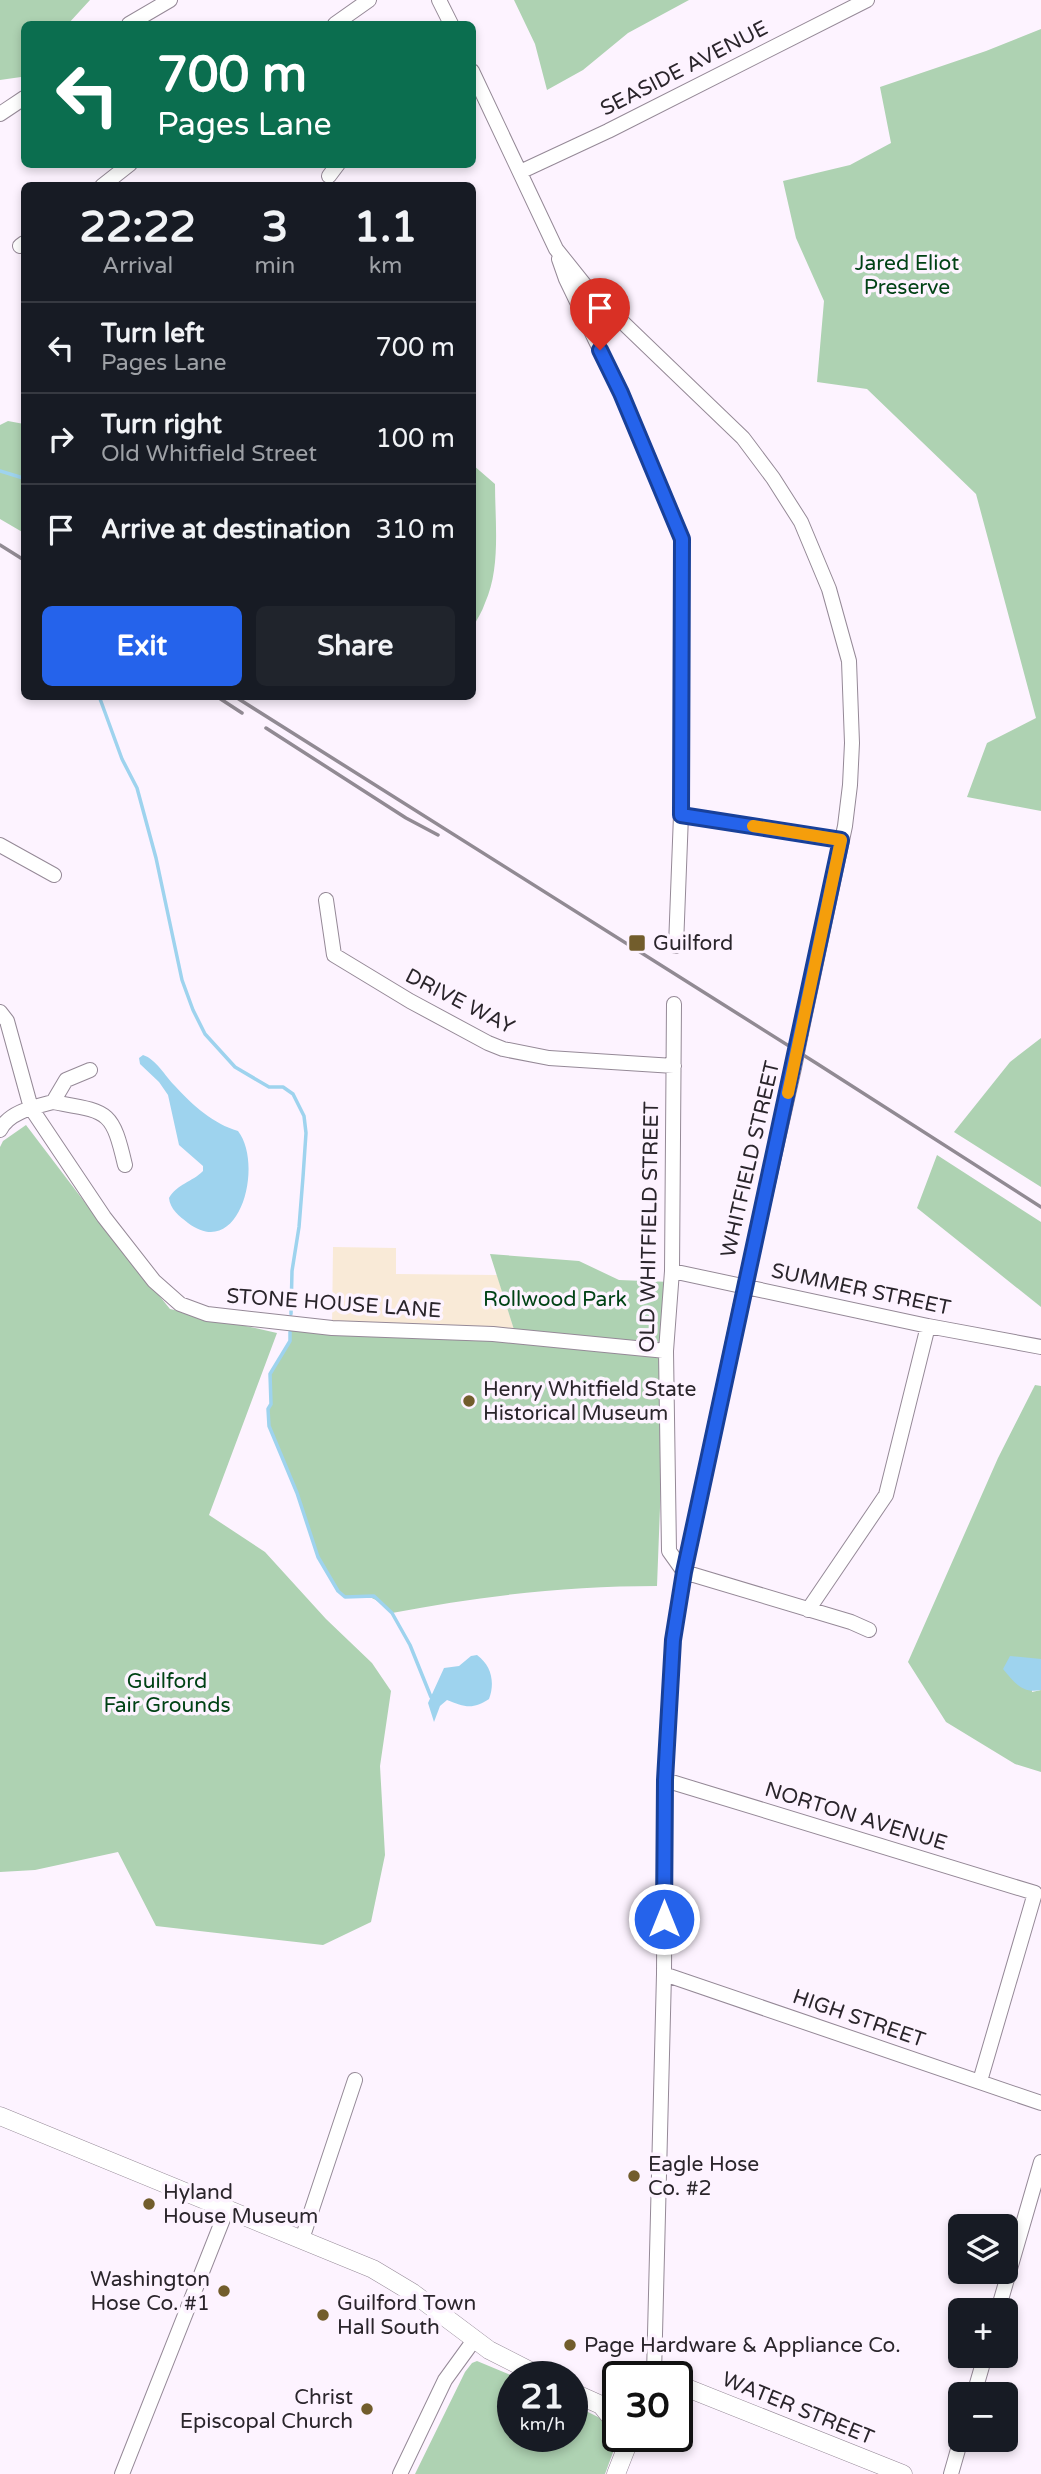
<!DOCTYPE html>
<html lang="en">
<head>
<meta charset="utf-8">
<style>
	body { margin:0; font-family:"Varela Round",sans-serif; background:#20242c; color:#f1f3f6; height:100vh; display:flex; flex-direction:column; font-size:26px; white-space:nowrap }
	* { box-sizing:border-box; margin:0 }
	p { font-size:23px; color:#9ea1a6 }
	.icon { flex:none; width:38px; height:38px; fill:none; stroke:currentColor; stroke-width:2; stroke-linecap:round; stroke-linejoin:round }
	.map { position:relative; flex:1; overflow:hidden }
	.panel { position:absolute; left:21px; top:182px; width:455px; height:518px; display:flex; flex-direction:column; background:#171b24; border-radius:10px; box-shadow:0 4px 10px #0003 }
	.panel>* { flex:none }
	.hud { position:absolute; left:21px; top:21px; width:455px; height:147px; border-radius:10px; box-shadow:0 4px 10px #0003; background:#0b6e4f; color:#fff; overflow:hidden }
	.fabs { position:absolute; left:948px; top:2214px; display:grid; gap:14px }
	.fabs a { display:grid; place-items:center; width:70px; height:70px; border-radius:10px; background:#171b24; box-shadow:0 4px 10px #0003; font-size:35px }
	.speed { position:absolute; left:497px; top:2361px; display:flex; gap:14px; font-size:35px; font-weight:700; text-align:center }
	.speed>* { display:grid; place-content:center; width:91px; height:91px; border-radius:50%; background:#171b24; box-shadow:0 4px 10px #0003; line-height:1 }
	.speed small { font-size:18px; font-weight:400 }
	.speed .limit { border:4px solid #111; border-radius:10px; background:#fff; color:#111 }
	.pin { position:absolute; display:grid; place-items:center; width:60px; height:60px; color:#fff; margin:-72px -30px; border-radius:50% 50% 50% 0; rotate:-45deg; box-shadow:0 0 7px #0007 }
	.pin .icon { rotate:45deg }
	.me { position:absolute; width:77px; margin:-38px; rotate:0deg; stroke-linejoin:round; filter:drop-shadow(0 0 5px #0008) }
	.turn { display:flex; align-items:center; gap:24px; height:147px; padding:0 21px; font-size:32px }
	.turn .icon { width:91px; height:91px; stroke-width:2.5 }
	.turn b { display:block; font-size:49px; line-height:60px }
	.eta { display:flex; justify-content:space-evenly; align-items:center; height:119px; text-align:center }
	.eta b { font-size:42px; font-weight:800; line-height:49px }
	.action { display:flex; gap:14px; margin-top:auto; padding:14px 21px }
	.action a { flex:1; height:80px; border-radius:10px; background:#2563eb; color:#fff; font-size:28px; font-weight:800; line-height:80px; text-align:center }
	.action a+a { background:#20242c; color:#f1f3f6 }
	ul { padding:0; list-style:none }
	li { display:flex; align-items:center; gap:21px; height:91px; padding:0 21px; border-top:2px solid #363941 }
	li div { flex:1 }
	li b { display:block; font-size:26px }
	li em { font-style:normal }
	.map>svg:first-child { display:block }
</style>
</head>
<body>
<div class="map">
<svg width="1041" height="2474" viewBox="0 0 1041 2474">
	<rect width="100%" height="100%" fill="#fdf3ff"/>
	<path fill="#f9ead7" d="M333,1247L396,1248V1274L497,1275L516,1336L332,1328Z"/>
	<path fill="#aed2b2" d="M0,0H90L68,24H24V73L21,77L0,80Z
		M514,0H689L628,33L583,70L547,90L535,44Z
		M1041,29V811L967,797L987,743L1036,718L976,494L867,389L817,382L824,301L796,238L783,181L850,165L891,143L880,87L986,51Z
		M8,421L24,424V533L0,519V425Z
		M473,465L495,484C495,522 501,568 485,603C482,612 477,619 473,627Z
		M1041,1038V1187L954,1132L1010,1062Z
		M26,1125L99,1221L170,1309L277,1333L209,1515L265,1552L326,1619L372,1663L391,1691L380,1766L385,1855L371,1922L323,1945L156,1926L118,1852L35,1870L0,1872V1147L3,1141Z
		M937,1155L1041,1222V1307L917,1208Z
		M490,1254L579,1261L619,1280L671,1282L666,1351L657,1586C568,1586 479,1596 392,1613C375,1597 369,1594 345,1597L338,1591L318,1557L297,1493L269,1426L268,1409L271,1404L270,1374L290,1341V1324L516,1336Z
		M1035,1385L1041,1386V1659H1033L1032,1692L1041,1690V1772L1015,1764L946,1722L908,1662L998,1458Z
		M477,2361L513,2376V2436H572V2404L616,2426L619,2436L605,2474H415L465,2372L472,2363Z"/>
	<path fill="#9ed3ee" d="M143,1055C156,1059 165,1076 175,1086C192,1105 214,1124 238,1131C264,1164 240,1262 188,1223C179,1216 170,1209 169,1198C177,1184 192,1182 203,1171V1166L179,1145L168,1095L159,1082L140,1064L139,1058Z
		M477,1655C492,1666 495,1683 489,1699C473,1710 464,1707 447,1700L440,1706L434,1722L428,1703L444,1668L459,1666L471,1656Z
		M1010,1656L1041,1659V1690C1022,1694 1014,1682 1003,1669Z"/>
	<g fill="none" stroke-linecap="round" stroke-linejoin="round">
		<path stroke="#9ed3ee" stroke-width="3.5" d="M0,471L23,478
			M22,477L24,484V506
			M99,696L122,759L137,788L156,858L182,980L193,1010L205,1034L235,1067L269,1087H283L293,1094L304,1116L306,1133L303,1177L299,1227L292,1271L291,1314
			M290,1332V1341L270,1374L271,1404L268,1409L269,1426L297,1493L318,1557L338,1591L345,1597L374,1596L392,1613L410,1645L431,1697"/>
		<g stroke="#958997" stroke-width="16">
			<path id="minor" d="M439,0L451,24
				M129,24L170,0
				M335,24L369,0
				M472,71L556,249L588,289L743,438L773,478L801,522L829,589L849,661L852,743L850,785L845,826L801,1033
				M0,114L24,98
				M520,172L608,131L867,0
				M329,176L338,164
				M102,186L130,164
				M20,246L24,243
				M559,259L566,279L621,393L682,539L681,815L676,946
				M589,328L609,309
				M681,815L841,840
				M0,845L54,875
				M326,900L334,955L410,1001L488,1043L503,1049L549,1058L674,1066
				M674,1004L672,1271L666,1351L669,1551L684,1572L851,1622L869,1630
				M0,1012L7,1021L31,1108L104,1217L154,1281L180,1304L207,1314L332,1328L493,1334L666,1351
				M53,1102C108,1112 112,1109 125,1165
				M0,1130C9,1112 34,1107 53,1102L66,1080L90,1070
				M672,1271L928,1326L1041,1347
				M808,1610L886,1495L928,1326
				M665,1780L1035,1893L980,2081
				M664,1974L1041,2103
				M302,2239L355,2080
				M998,2310L1041,2162
				M654,2374L664,1974L665,1780L673,1640L684,1572L745,1285L794,1068
				M974,2394L985,2356
				M122,2474L227,2209
				M400,2474L445,2380L474,2340
				M951,2474L961,2439"/>
		</g>
		<g stroke="#958997" stroke-width="19">
			<path id="major" d="M0,2116L373,2269L413,2293L489,2350L540,2376
				M653,2376L654,2374L659,2376
				M677,2384L903,2474
				M572,2392L601,2405L609,2415L618,2419
				M616,2474L631,2436"/>
		</g>
		<use href="#minor" stroke="#fff" stroke-width="14"/>
		<use href="#major" stroke="#fff" stroke-width="18"/>
		<path stroke="#918a93" stroke-width="3.5" d="M0,545L24,560
			M216,696L242,713
			M234,696L816,1063L1041,1207
			M266,728L406,818L438,835"/>
		<g stroke="#958997" stroke-width="16" stroke-linecap="butt">
			<path id="minor-bridge" d="M794,1068L801,1033"/>
		</g>
		<use href="#minor-bridge" stroke="#fff" stroke-width="14"/>
	</g>
	<g fill="none" stroke-linecap="round" stroke-linejoin="round">
		<g stroke="#184099" stroke-width="18">
			<path id="route" d="M600,350L621,393L682,539L681,815L841,840L684,1572L673,1640L665,1780L664,1919"/>
		</g>
		<use href="#route" stroke="#2563eb" stroke-width="12"/>
		<path stroke="#f59e0b" stroke-width="12" d="M753,826L841,840L788,1093"/>
	</g>
	<g fill="#725d2c" stroke="#fdf3ff" stroke-width="2.5">
		<rect x="628" y="934" width="18" height="18" rx="3.5"/>
		<circle cx="469" cy="1401" r="7"/>
		<circle cx="634" cy="2176" r="7"/>
		<circle cx="149" cy="2204" r="7"/>
		<circle cx="224" cy="2291" r="7"/>
		<circle cx="323" cy="2315" r="7"/>
		<circle cx="570" cy="2345" r="7"/>
		<circle cx="367" cy="2409" r="7"/>
	</g>
	<g text-anchor="middle" stroke-width="7" stroke-linejoin="round" paint-order="stroke">
		<g font-size="21" fill="#2a252b" stroke="#fdf3ff">
			<text transform="translate(684 68) rotate(-27)" y="7">SEASIDE AVENUE</text>
			<text transform="translate(460 1001) rotate(27)" y="7">DRIVE WAY</text>
			<text transform="translate(750 1159) rotate(-77)" y="7">WHITFIELD STREET</text>
			<text transform="translate(649 1227) rotate(-89)" y="7">OLD WHITFIELD STREET</text>
			<text transform="translate(861 1289) rotate(12)" y="7">SUMMER STREET</text>
			<text transform="translate(334 1303) rotate(4)" y="7">STONE HOUSE LANE</text>
			<text transform="translate(856 1816) rotate(17)" y="7">NORTON AVENUE</text>
			<text transform="translate(859 2018) rotate(19)" y="7">HIGH STREET</text>
			<text transform="translate(798 2408) rotate(22)" y="7">WATER STREET</text>
		</g>
		<g font-size="21" fill="#004215" stroke="#fdf3ff">
			<text x="907" y="270">Jared Eliot<tspan x="907" dy="24">Preserve</tspan></text>
			<text x="555" y="1306">Rollwood Park</text>
			<text x="167" y="1688">Guilford<tspan x="167" dy="24">Fair Grounds</tspan></text>
		</g>
		<g font-size="21" fill="#2a252b" stroke="#fdf3ff" text-anchor="start">
			<text x="653" y="950">Guilford</text>
			<text x="483" y="1396">Henry Whitfield State<tspan x="483" dy="24">Historical Museum</tspan></text>
			<text x="648" y="2171">Eagle Hose<tspan x="648" dy="24">Co. #2</tspan></text>
			<text x="163" y="2199">Hyland<tspan x="163" dy="24">House Museum</tspan></text>
			<text x="210" y="2286" text-anchor="end">Washington<tspan x="210" dy="24">Hose Co. #1</tspan></text>
			<text x="337" y="2310">Guilford Town<tspan x="337" dy="24">Hall South</tspan></text>
			<text x="584" y="2352">Page Hardware &amp; Appliance Co.</text>
			<text x="353" y="2404" text-anchor="end">Christ<tspan x="353" dy="24">Episcopal Church</tspan></text>
		</g>
	</g>
</svg>
<div class="fabs">
<a><svg class="icon" aria-label="layers" viewBox="0 0 24 24"><path d="M12 4l9 5-9 5-9-5zM3 14l9 5 9-5"/></svg></a>
<a>+</a>
<a>−</a>
</div>
<div class="speed"><div>21<small>km/h</small></div><div class="limit">30</div></div>
<div class="pin" style="left:600px;top:350px;background:#d93025"><svg class="icon" aria-label="arrive" viewBox="0 0 24 24"><path d="M6 21V4h12l-3 4 3 4H6"/></svg></div>
<svg class="me" style="left:664px;top:1919px" viewBox="-20 -20 40 40"><circle r="17" fill="#2563eb" stroke="#fff" stroke-width="3"/><path d="M0-11L8 9 0 5-8 9z" fill="#fff"/></svg>
<div class="hud">
<div class="turn"><svg class="icon" aria-label="left" viewBox="0 0 24 24"><path d="M17 20v-9H6M10 6l-5 5 5 5"/></svg><div><b>700 m</b>Pages Lane</div></div>
</div>
<section class="panel">
<div class="eta">
<div><b>22:22</b><p>Arrival</p></div>
<div><b>3</b><p>min</p></div>
<div><b>1.1</b><p>km</p></div>
</div>
<ul>
<li><svg class="icon" aria-label="left" viewBox="0 0 24 24"><path d="M17 20v-9H6M10 6l-5 5 5 5"/></svg><div><b>Turn left</b><p>Pages Lane</p></div><em>700 m</em></li>
<li><svg class="icon" aria-label="right" viewBox="0 0 24 24"><path d="M7 20v-9h11M14 6l5 5-5 5"/></svg><div><b>Turn right</b><p>Old Whitfield Street</p></div><em>100 m</em></li>
<li><svg class="icon" aria-label="arrive" viewBox="0 0 24 24"><path d="M6 21V4h12l-3 4 3 4H6"/></svg><div><b>Arrive at destination</b></div><em>310 m</em></li>
</ul>
<div class="action"><a>Exit</a><a>Share</a></div>
</section>
</div>
</body>
</html>
